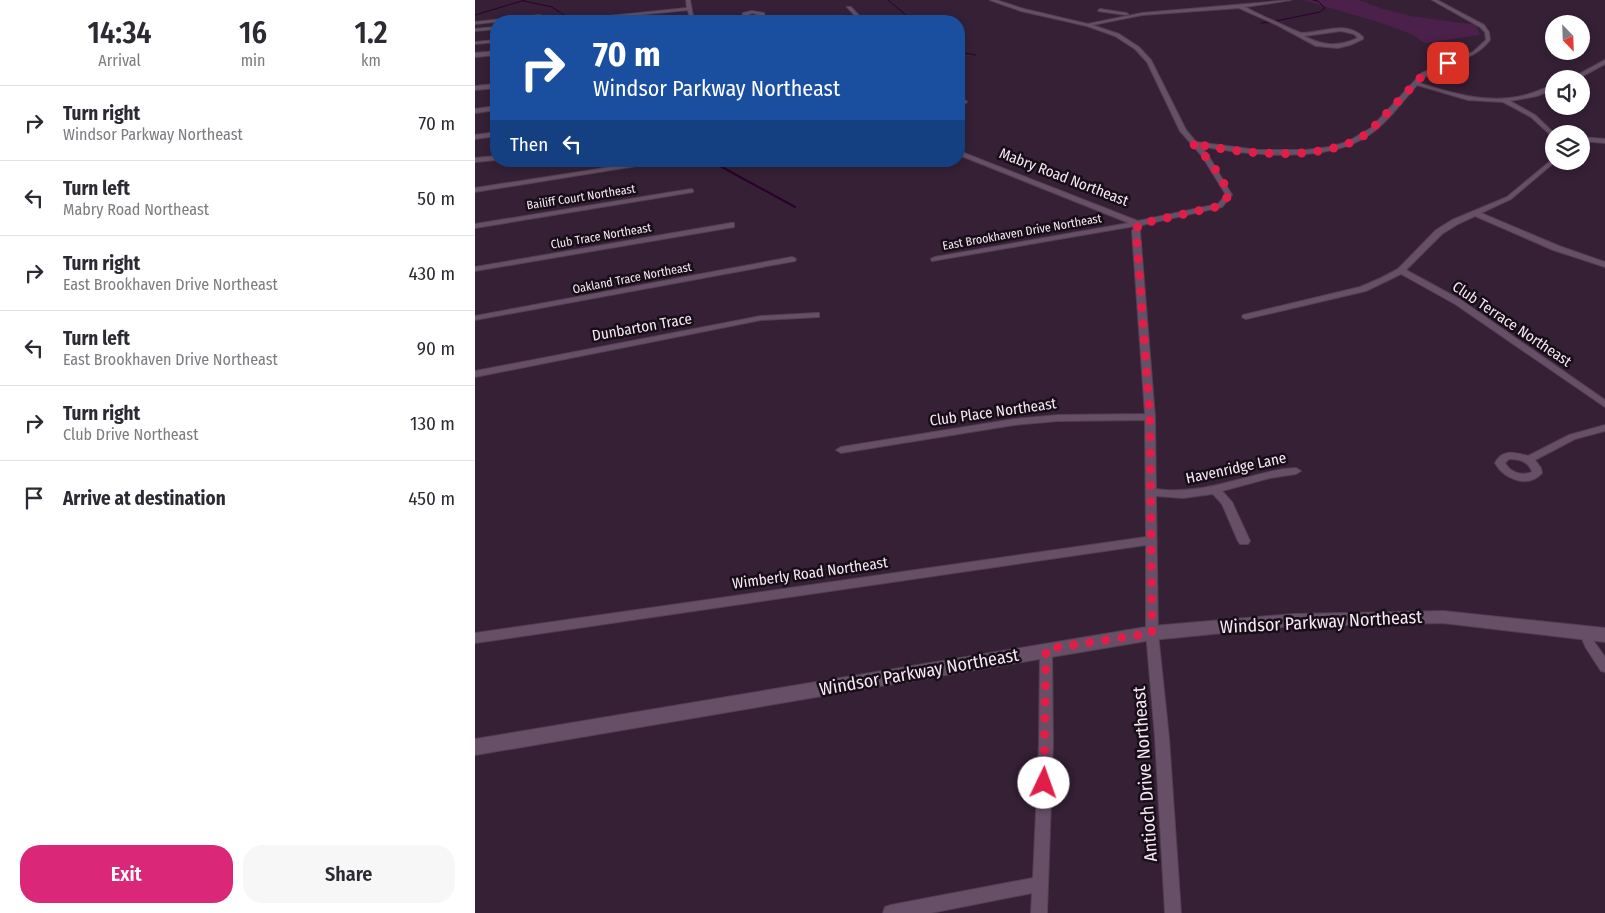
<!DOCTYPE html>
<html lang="en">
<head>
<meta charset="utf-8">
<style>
	body { margin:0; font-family:"Fira Sans Condensed",sans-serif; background:#f7f7f7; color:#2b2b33; height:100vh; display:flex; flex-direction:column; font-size:19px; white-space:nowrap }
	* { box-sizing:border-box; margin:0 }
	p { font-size:16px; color:#7c7c81 }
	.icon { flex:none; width:28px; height:28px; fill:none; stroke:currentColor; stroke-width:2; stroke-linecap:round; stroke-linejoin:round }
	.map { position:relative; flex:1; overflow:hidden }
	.panel { display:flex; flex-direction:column; background:#fff; width:475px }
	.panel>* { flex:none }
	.hud { position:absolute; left:15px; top:15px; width:475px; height:152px; border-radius:20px; box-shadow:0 2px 8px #0003; background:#1a4fa0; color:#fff; overflow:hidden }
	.needle { width:32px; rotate:157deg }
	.tools { position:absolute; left:1070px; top:15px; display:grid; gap:10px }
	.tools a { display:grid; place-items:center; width:45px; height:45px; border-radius:50%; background:#fff; box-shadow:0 2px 8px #0003; font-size:25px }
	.pin { position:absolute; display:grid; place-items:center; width:42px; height:42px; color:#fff; margin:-21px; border-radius:10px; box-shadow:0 2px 8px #0006 }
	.me { position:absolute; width:55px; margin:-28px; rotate:3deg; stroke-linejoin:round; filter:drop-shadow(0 0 4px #0008) }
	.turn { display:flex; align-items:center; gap:18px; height:105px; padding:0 20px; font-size:22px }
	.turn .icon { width:65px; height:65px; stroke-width:2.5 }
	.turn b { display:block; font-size:35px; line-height:42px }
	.then { display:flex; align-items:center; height:48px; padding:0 20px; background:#0003; gap:10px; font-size:19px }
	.eta { display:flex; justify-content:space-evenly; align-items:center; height:85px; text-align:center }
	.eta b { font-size:30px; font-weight:600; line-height:35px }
	.action { display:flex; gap:10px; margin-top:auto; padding:10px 20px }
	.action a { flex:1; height:58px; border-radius:20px; background:#db2777; color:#fff; font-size:20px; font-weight:600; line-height:58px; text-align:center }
	.action a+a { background:#f7f7f7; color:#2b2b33 }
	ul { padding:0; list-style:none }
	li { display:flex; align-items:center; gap:15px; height:75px; padding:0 20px; border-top:1px solid #e1e1e2 }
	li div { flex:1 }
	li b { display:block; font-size:19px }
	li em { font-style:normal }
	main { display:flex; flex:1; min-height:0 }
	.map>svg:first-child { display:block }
</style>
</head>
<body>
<main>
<section class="panel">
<div class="eta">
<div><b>14:34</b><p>Arrival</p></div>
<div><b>16</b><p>min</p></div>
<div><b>1.2</b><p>km</p></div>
</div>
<ul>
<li><svg class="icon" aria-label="right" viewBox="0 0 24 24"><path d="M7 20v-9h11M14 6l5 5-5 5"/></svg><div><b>Turn right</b><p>Windsor Parkway Northeast</p></div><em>70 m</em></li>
<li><svg class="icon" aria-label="left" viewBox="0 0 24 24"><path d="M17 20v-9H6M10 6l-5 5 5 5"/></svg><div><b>Turn left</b><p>Mabry Road Northeast</p></div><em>50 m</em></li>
<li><svg class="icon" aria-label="right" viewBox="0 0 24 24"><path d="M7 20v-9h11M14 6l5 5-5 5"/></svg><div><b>Turn right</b><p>East Brookhaven Drive Northeast</p></div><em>430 m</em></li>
<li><svg class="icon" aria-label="left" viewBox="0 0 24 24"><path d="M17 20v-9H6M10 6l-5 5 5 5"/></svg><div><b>Turn left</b><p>East Brookhaven Drive Northeast</p></div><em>90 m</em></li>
<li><svg class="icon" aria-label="right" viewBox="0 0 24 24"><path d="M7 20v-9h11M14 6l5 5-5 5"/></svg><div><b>Turn right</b><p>Club Drive Northeast</p></div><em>130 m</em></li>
<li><svg class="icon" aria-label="arrive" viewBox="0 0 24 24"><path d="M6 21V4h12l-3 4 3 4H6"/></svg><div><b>Arrive at destination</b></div><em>450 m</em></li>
</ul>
<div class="action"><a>Exit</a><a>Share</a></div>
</section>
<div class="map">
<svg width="1130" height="913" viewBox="0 0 1130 913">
	<rect width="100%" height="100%" fill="#352035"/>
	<path fill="#4b204b" d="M828,0H884L908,9L936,16L1001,25L1005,35L950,43L936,34L903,22Z"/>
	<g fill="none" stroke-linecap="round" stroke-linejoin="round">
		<path stroke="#2a002b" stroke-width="1" d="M413,0L438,21
			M49,1L77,7L95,19
			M0,15L50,0
			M801,21L845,12L850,8L843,1L838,0
			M786,23L794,22
			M484,52L501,55"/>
		<path stroke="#2a002b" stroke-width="2" d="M236,161L320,207"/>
		<g stroke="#513f50" stroke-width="2">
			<path id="street" d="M211,0H215L219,21H215L213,10L99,21H85L212,8Z
				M515,0H521L549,9L613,24L667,13L816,0L770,7C777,11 824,33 827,33C848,33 870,20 888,37V39L875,45L863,48L841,46L802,25L764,8L667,15L617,25L644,34L664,47L676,60L711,130L721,142L783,150H831L854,147L872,142L896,128L947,73L998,52L1011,40L1010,32L1005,27L957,0H962L1009,25L1014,32L1015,40C996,65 964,60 944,83C976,93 1009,103 1042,97C1055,95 1066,89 1079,85V89L1062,96L1035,101L1060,115L1080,134H1079V138L1056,117L1028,102L993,100L942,85C927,102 913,122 894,135C853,164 772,155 725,146L733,155L757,195L756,196L747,207L667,225L665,231L680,417L681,489C728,495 763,477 808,469L821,468L826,471L821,474L795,478L747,491L757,502L775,541L773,544H765L763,541L747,504L738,494L708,498L681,496L683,633L694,738L706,913H690L680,738L671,633V545L0,643V633L671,537L670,420L583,421L539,425L366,453L361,450L366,447L539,419L583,415L670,414L657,231L660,226L457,261L456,259L460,257L654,223L484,155V151L663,221L743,204L751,195L727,156L705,131L672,62L660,49L640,36L612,26L546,11ZM866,31L879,34L883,38C863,47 848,46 829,36Z
				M372,7H376L389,21H385Z
				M625,9L651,13L653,14L651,15L623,11Z
				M277,11L289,13L290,18L284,21H278L286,17L285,15L277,13L272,15L270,21H266L268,13Z
				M65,15L67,17L0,24V22Z
				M21,27V29L0,31V29Z
				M21,40V42L0,44V42Z
				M21,51V55L0,57V53Z
				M1130,60V64L1102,79H1095Z
				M21,84V88L0,90V86Z
				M484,99L491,101L492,102L489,104L484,103Z
				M21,106V110L0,113V109Z
				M21,132V136L0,139V135Z
				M1106,137L1130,139V143L1106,141Z
				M21,156V160L0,162V158Z
				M1079,158V161H1081L1036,199L1006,213L1084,246L1130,262V267L1078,250L1000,216L983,224L967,234L931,270L986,300L1130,400V407L980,304L926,274L891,291L771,319L767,317L768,315L885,287L906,278L923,269L961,230L977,220L1032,197Z
				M175,161H192L0,192V188Z
				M216,189L218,190V192L0,228V224Z
				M256,223H259V227L0,271V267Z
				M317,257L321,259L320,261L0,320V316Z
				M341,313H344V317L286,320L0,377V371L286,316Z
				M1130,425V431L1100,439L1060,460L1066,468L1067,473C1053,489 1029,479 1020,463C1027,449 1040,452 1053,456L1094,435ZM1034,459C1044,459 1054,461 1057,472C1046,476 1036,473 1030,463Z
				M1110,627L1114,629L1120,643L1130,657V672L1126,671L1111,648L1104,632L1106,629Z
				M571,644L575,646L577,649L578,745L572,913H556L557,893L456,913H408L410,907L416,905L558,878L564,745L565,649L567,646Z"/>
		</g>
		<g stroke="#513f50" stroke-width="2">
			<path id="secondary" d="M968,611L1130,628V642L968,623L819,626L677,640L0,755V739L677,626L819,614Z"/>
		</g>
		<use href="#street" fill="#675067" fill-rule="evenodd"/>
		<use href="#secondary" fill="#675067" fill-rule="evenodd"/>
	</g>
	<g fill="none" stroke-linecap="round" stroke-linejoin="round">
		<path stroke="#e11d48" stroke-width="9" stroke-dasharray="0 16.2" d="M569,783L571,649L677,633L675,417L661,230L664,224L745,206L754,195C747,176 732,156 717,143C765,154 853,164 894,132L949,74L973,63"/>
	</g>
	<g text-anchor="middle" stroke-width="5" stroke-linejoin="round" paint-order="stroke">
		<g font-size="12" fill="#f7e8f6" stroke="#170e17">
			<text transform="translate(106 197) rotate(-9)" y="4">Bailiff Court Northeast</text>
			<text transform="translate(547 232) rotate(-10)" y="4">East Brookhaven Drive Northeast</text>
			<text transform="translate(126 236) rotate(-10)" y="4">Club Trace Northeast</text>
			<text transform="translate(157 278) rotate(-11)" y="4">Oakland Trace Northeast</text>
		</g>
		<g font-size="15" fill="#f7e8f6" stroke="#170e17">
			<text transform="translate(589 177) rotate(21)" y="5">Mabry Road Northeast</text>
			<text transform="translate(1037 324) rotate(34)" y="5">Club Terrace Northeast</text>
			<text transform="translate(167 327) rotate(-10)" y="5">Dunbarton Trace</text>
			<text transform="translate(518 412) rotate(-8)" y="5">Club Place Northeast</text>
			<text transform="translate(761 468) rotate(-12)" y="5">Havenridge Lane</text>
			<text transform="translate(335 573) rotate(-8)" y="5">Wimberly Road Northeast</text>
		</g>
		<g font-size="18" fill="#f7e8f6" stroke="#170e17">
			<text transform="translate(846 622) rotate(-3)" y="6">Windsor Parkway Northeast</text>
			<text transform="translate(444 672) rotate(-10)" y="6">Windsor Parkway Northeast</text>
			<text transform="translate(670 774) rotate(-94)" y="6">Antioch Drive Northeast</text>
		</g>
	</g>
</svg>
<div class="tools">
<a><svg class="needle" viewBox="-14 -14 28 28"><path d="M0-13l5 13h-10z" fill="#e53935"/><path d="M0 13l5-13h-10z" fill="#7c7c81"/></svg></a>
<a><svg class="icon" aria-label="sound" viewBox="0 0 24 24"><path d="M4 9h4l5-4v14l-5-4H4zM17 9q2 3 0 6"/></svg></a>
<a><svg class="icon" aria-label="layers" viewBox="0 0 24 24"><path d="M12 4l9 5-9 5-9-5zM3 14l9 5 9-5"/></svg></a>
</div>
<div class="pin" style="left:973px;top:63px;background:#d93025"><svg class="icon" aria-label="arrive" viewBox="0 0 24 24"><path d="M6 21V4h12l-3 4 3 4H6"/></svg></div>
<svg class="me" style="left:569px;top:783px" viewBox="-20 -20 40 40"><circle r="19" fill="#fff"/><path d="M0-13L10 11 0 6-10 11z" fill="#e11d48"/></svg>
<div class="hud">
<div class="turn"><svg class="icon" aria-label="right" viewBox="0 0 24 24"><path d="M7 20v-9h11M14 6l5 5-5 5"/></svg><div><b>70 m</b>Windsor Parkway Northeast</div></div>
<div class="then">Then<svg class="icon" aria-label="left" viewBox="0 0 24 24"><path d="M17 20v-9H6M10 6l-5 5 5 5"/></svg></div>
</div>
</div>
</main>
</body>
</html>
